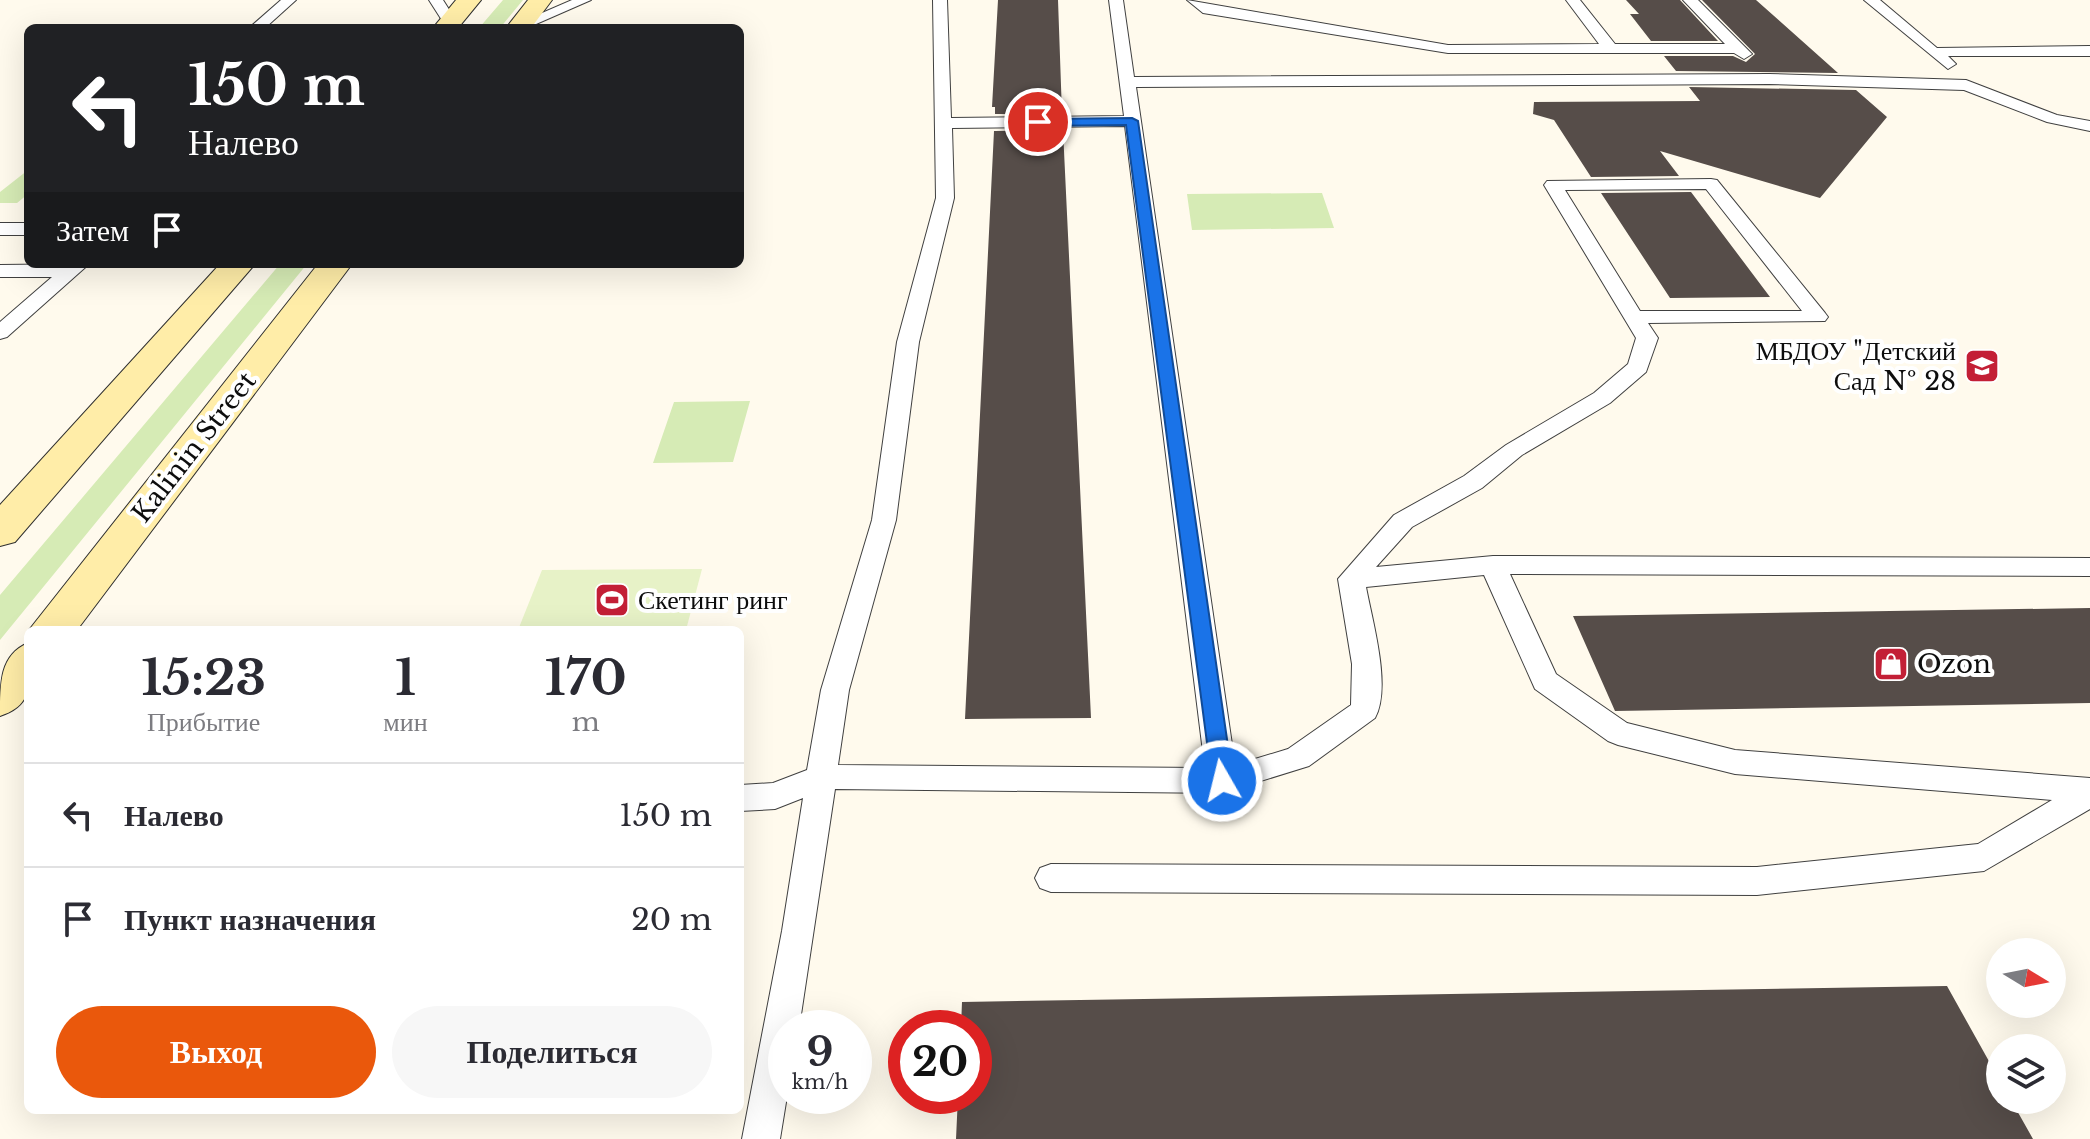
<!DOCTYPE html>
<html lang="ru">
<head>
<meta charset="utf-8">
<style>
	body { margin:0; font-family:"Libre Baskerville",serif; background:#f7f7f7; color:#2b2b33; height:100vh; display:flex; flex-direction:column; font-size:30px; white-space:nowrap }
	* { box-sizing:border-box; margin:0 }
	p { font-size:26px; color:#7c7c81 }
	.icon { flex:none; width:44px; height:44px; fill:none; stroke:currentColor; stroke-width:2; stroke-linecap:round; stroke-linejoin:round }
	.map { position:relative; flex:1; overflow:hidden }
	.side { position:absolute; left:24px; top:626px; width:720px; height:488px; display:flex; flex-direction:column; background:#fff; border-radius:12px; box-shadow:0 8px 32px #0002 }
	.side>* { flex:none }
	.banner { position:absolute; left:24px; top:24px; width:720px; height:244px; border-radius:12px; box-shadow:0 8px 32px #0002; background:#202124; color:#fff; overflow:hidden }
	.needle { width:52px; rotate:100deg }
	.controls { position:absolute; left:1986px; top:938px; display:grid; gap:16px }
	.controls a { display:grid; place-items:center; width:80px; height:80px; border-radius:50%; background:#fff; box-shadow:0 8px 32px #0002; font-size:40px }
	.speed { position:absolute; left:768px; top:1010px; display:flex; gap:16px; font-size:40px; font-weight:700; text-align:center }
	.speed>* { display:grid; place-content:center; width:104px; height:104px; border-radius:50%; background:#fff; box-shadow:0 8px 32px #0002; line-height:1 }
	.speed small { font-size:20px; font-weight:400 }
	.speed .limit { border:12px solid #d22; background:#fff; color:#111 }
	.pin { position:absolute; display:grid; place-items:center; width:68px; height:68px; color:#fff; margin:-34px; border:4px solid #fff; border-radius:50%; box-shadow:0 2px 8px #0007 }
	.me { position:absolute; width:88px; margin:-44px; rotate:352deg; stroke-linejoin:round; filter:drop-shadow(0 0 6px #0008) }
	.turn { display:flex; align-items:center; gap:28px; height:168px; padding:0 32px; font-size:36px }
	.turn .icon { width:104px; height:104px; stroke-width:2.5 }
	.turn b { display:block; font-size:56px; line-height:68px }
	.then { display:flex; align-items:center; height:76px; padding:0 32px; background:#0003; gap:16px; font-size:30px }
	.eta { display:flex; justify-content:space-evenly; align-items:center; height:136px; text-align:center }
	.eta b { font-size:48px; font-weight:700; line-height:56px }
	.button { display:flex; gap:16px; margin-top:auto; padding:16px 32px }
	.button a { flex:1; height:92px; border-radius:48px; background:#ea580c; color:#fff; font-size:32px; font-weight:700; line-height:92px; text-align:center }
	.button a+a { background:#f7f7f7; color:#2b2b33 }
	ul { padding:0; list-style:none }
	li { display:flex; align-items:center; gap:24px; height:104px; padding:0 32px; border-top:2px solid #e1e1e2 }
	li div { flex:1 }
	li b { display:block; font-size:30px }
	li em { font-style:normal }
	.map>svg:first-child { display:block }
</style>
</head>
<body>
<div class="map">
<svg width="2090" height="1139" viewBox="0 0 2090 1139">
	<rect width="100%" height="100%" fill="#fffaed"/>
	<path fill="#d6ebb5" d="M503,0H523L500,28H479Z
		M28,170V194L17,203H0V192Z
		M1322,193L1334,228L1192,230L1187,194Z
		M280,264H307L0,640V595Z
		M750,401L733,462L653,463L674,402Z"/>
	<path fill="#e7f2c7" d="M702,569L686,630H518L542,570Z"/>
	<path fill="#564d49" d="M998,0H1058L1062,114H995V107H992Z
		M1626,0H1680L1718,41H1651L1630,14H1639Z
		M1702,0H1756L1838,73L1676,71L1664,56H1733L1746,62L1755,54Z
		M1689,87L1856,90L1887,117L1820,198L1660,151L1679,176L1591,177L1554,120L1533,114L1534,102L1700,101Z
		M1063,130L1091,718L965,719L994,131Z
		M1691,192L1770,297L1670,298L1601,193Z
		M2090,608V703L1615,711L1573,616Z
		M1947,986L2000,1081V1100H2011L2033,1139H956L958,1096H974V1028H961L962,1002Z"/>
	<g fill="none" stroke-linecap="round" stroke-linejoin="round">
		<g stroke="#404040" stroke-width="2">
			<path id="service" d="M281,0H296L265,28H249Z
				M429,0H443L457,22L455,25H445Z
				M572,0H591L527,28L512,26Z
				M933,0H947L951,118L1124,116L1109,0H1123L1134,77L1769,74L1966,80L2057,115L2090,121V131L2047,122L1964,90L1769,84L1136,87L1235,765L1288,749L1351,705L1352,664L1338,579L1394,515L1464,476L1506,445L1594,393L1628,364L1636,338L1544,185L1547,181L1711,179L1717,180L1825,313L1828,317L1825,321L1648,323L1658,338L1646,372L1610,403L1522,455L1482,488L1412,527L1376,567L1493,556L2090,558V576L1510,574L1556,674L1627,723L1735,750L2090,778V809L1984,871L1757,895L1051,892L1040,888L1035,878L1040,868L1051,864L1757,867L1978,844L2052,800L1735,774L1618,745L1608,741L1535,689L1484,575L1366,587C1372,620 1392,687 1375,718L1309,766L1222,793L835,789L799,1028H786L787,1096L780,1139H742L782,931L803,798L775,809L740,811V785L773,783L807,770L821,690L872,520L897,342L936,198ZM1125,126L1205,768L838,765L849,690L896,520L919,342L954,198L952,128ZM1706,189L1802,311H1640L1565,190Z
				M1187,0L1448,45L1599,44L1566,0H1580L1615,44H1725L1683,0H1698L1752,54L1744,59L1734,53H1448L1203,13Z
				M1864,0H1880L1937,48L2090,46V56H1948L1956,64L1948,69Z
				M0,223H28V235H0Z
				M89,264L7,337L0,339V322L52,277H0V265Z"/>
		</g>
		<g stroke="#2f2f2f" stroke-width="2">
			<path id="secondary" d="M456,0H481L458,28H433Z
				M528,0H552L531,28H506Z
				M220,264H255L15,542L0,546V505Z
				M318,264H352L77,630H29Z
				M28,643C28,677 38,704 0,716C0,682 0,655 28,643Z"/>
		</g>
		<use href="#service" fill="#fff" fill-rule="evenodd"/>
		<use href="#secondary" fill="#ffeda8" fill-rule="evenodd"/>
	</g>
	<path fill="#1a73e8" stroke="#114b97" stroke-width="2" d="M1132,118L1138,121L1233,781L1222,789L1212,781L1126,125L1038,126L1033,122L1038,119Z"/>
	<defs>
		<g id="school-square" transform="scale(1.8)"><rect x="-9" y="-9" width="18" height="18" rx="4" fill="#c31f36" stroke="#fff"/><path d="M0-5L7-2L0 1L-7-2ZM-4 1L0 2.5L4 1V4Q0 6-4 4Z" fill="#fff"/></g>
		<g id="stadium-square" transform="scale(1.8)"><rect x="-9" y="-9" width="18" height="18" rx="4" fill="#c31f36" stroke="#fff"/><path d="M0-5a6.5 5 0 1 0 0 10a6.5 5 0 1 0 0-10ZM-3.5-1.8h7v3.6h-7Z" fill="#fff"/></g>
		<g id="shop-square" transform="scale(1.8)"><rect x="-9" y="-9" width="18" height="18" rx="4" fill="#c31f36" stroke="#fff"/><path d="M-5-2.5h2.3a2.7 3.5 0 0 1 5.4 0H5L5.5 6h-11ZM-1.5-2.5h3a1.5 2.3 0 0 0-3 0Z" fill="#fff"/></g>
	</defs>
	<g fill-rule="evenodd">
		<use href="#school-square" x="1982" y="366"/>
		<use href="#stadium-square" x="612" y="600"/>
		<use href="#shop-square" x="1891" y="664"/>
	</g>
	<g text-anchor="middle" stroke-width="8" stroke-linejoin="round" paint-order="stroke">
		<g font-size="26" fill="#0d0d0d" stroke="#fff" text-anchor="start">
			<text x="1956" y="360" text-anchor="end">МБДОУ "Детский<tspan x="1956" dy="30">Сад № 28</tspan></text>
			<text x="638" y="609">Скетинг ринг</text>
			<text x="1917" y="673">Ozon</text>
		</g>
		<g font-size="26" fill="#0d0d0d" stroke="#fff">
			<text transform="translate(194 447) rotate(-52)" y="9">Kalinin Street</text>
		</g>
	</g>
</svg>
<div class="controls">
<a><svg class="needle" viewBox="-14 -14 28 28"><path d="M0-13l5 13h-10z" fill="#e53935"/><path d="M0 13l5-13h-10z" fill="#7c7c81"/></svg></a>
<a><svg class="icon" aria-label="layers" viewBox="0 0 24 24"><path d="M12 4l9 5-9 5-9-5zM3 14l9 5 9-5"/></svg></a>
</div>
<div class="speed"><div>9<small>km/h</small></div><div class="limit">20</div></div>
<div class="pin" style="left:1038px;top:122px;background:#d93025"><svg class="icon" aria-label="arrive" viewBox="0 0 24 24"><path d="M6 21V4h12l-3 4 3 4H6"/></svg></div>
<svg class="me" style="left:1222px;top:781px" viewBox="-20 -20 40 40"><circle r="17" fill="#1a73e8" stroke="#fff" stroke-width="3"/><path d="M0-11L8 9 0 5-8 9z" fill="#fff"/></svg>
<div class="banner">
<div class="turn"><svg class="icon" aria-label="left" viewBox="0 0 24 24"><path d="M17 20v-9H6M10 6l-5 5 5 5"/></svg><div><b>150 m</b>Налево</div></div>
<div class="then">Затем<svg class="icon" aria-label="arrive" viewBox="0 0 24 24"><path d="M6 21V4h12l-3 4 3 4H6"/></svg></div>
</div>
<section class="side">
<div class="eta">
<div><b>15:23</b><p>Прибытие</p></div>
<div><b>1</b><p>мин</p></div>
<div><b>170</b><p>m</p></div>
</div>
<ul>
<li><svg class="icon" aria-label="left" viewBox="0 0 24 24"><path d="M17 20v-9H6M10 6l-5 5 5 5"/></svg><div><b>Налево</b></div><em>150 m</em></li>
<li><svg class="icon" aria-label="arrive" viewBox="0 0 24 24"><path d="M6 21V4h12l-3 4 3 4H6"/></svg><div><b>Пункт назначения</b></div><em>20 m</em></li>
</ul>
<div class="button"><a>Выход</a><a>Поделиться</a></div>
</section>
</div>
</body>
</html>
